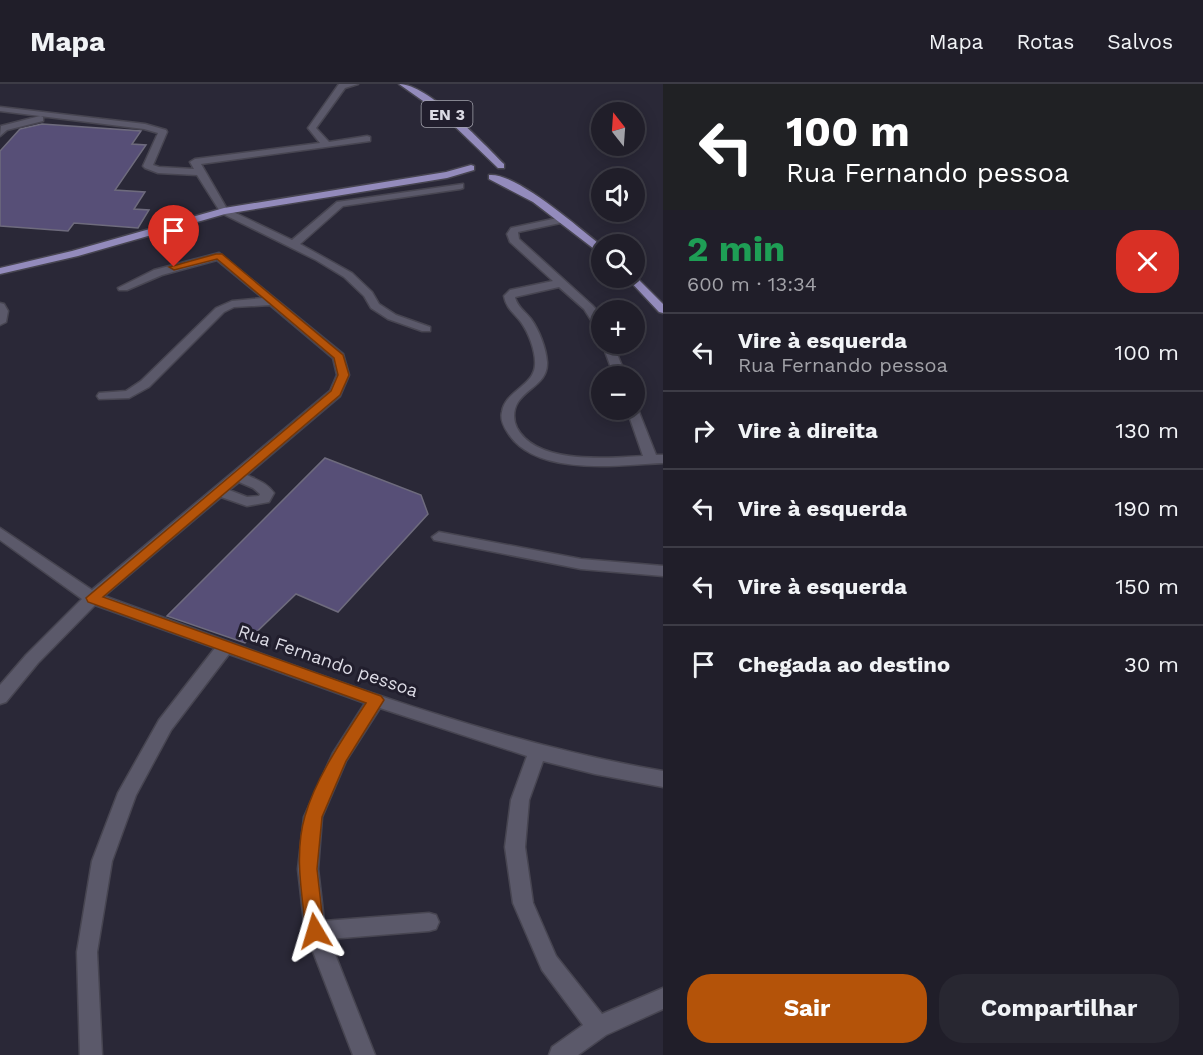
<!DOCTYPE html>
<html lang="pt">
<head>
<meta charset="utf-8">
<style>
	body { margin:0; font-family:"Work Sans",sans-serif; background:#282731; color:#f1f3f6; height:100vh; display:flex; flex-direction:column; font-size:22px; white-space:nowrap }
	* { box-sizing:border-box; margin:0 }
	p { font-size:20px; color:#a2a2a8 }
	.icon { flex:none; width:33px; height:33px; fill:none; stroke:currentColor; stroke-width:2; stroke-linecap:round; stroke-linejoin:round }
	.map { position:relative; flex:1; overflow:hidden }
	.side { display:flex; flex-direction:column; background:#201e29; width:540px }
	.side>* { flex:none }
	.top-card { background:#202124; color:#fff; overflow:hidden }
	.needle { width:39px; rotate:343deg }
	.tools { position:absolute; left:591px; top:18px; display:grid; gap:12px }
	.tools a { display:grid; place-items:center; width:54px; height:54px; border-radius:50%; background:#201e29; box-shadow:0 3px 15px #0003,0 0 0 2px #3d3c46; font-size:30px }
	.pin { position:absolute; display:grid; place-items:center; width:51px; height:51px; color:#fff; margin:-62px -26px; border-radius:50% 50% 50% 0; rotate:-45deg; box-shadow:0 0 6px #0007 }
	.pin .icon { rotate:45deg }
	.me { position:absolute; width:66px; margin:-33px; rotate:353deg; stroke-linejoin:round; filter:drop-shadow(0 0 4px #0008) }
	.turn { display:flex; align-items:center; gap:21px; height:126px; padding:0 24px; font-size:27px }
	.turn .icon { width:78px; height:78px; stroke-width:2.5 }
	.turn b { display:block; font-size:42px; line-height:51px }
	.round { display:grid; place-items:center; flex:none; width:63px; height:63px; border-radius:24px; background:#282731 }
	.overview { display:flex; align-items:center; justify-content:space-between; height:102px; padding:0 24px }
	h1 { font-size:36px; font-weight:700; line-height:45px; color:#1e9e55 }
	.action { display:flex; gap:12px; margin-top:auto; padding:12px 24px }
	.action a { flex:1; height:69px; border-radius:24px; background:#b45309; color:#fff; font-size:24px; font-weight:700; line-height:69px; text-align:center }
	.action a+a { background:#282731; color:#f1f3f6 }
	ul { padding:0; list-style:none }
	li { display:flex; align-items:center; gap:18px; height:78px; padding:0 24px; border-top:2px solid #3d3c46 }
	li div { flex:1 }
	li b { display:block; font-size:22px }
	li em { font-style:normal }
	header { display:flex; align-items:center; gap:36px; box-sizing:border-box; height:84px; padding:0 30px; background:#201e29; border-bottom:2px solid #3d3c46 }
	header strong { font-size:28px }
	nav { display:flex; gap:33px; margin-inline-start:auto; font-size:21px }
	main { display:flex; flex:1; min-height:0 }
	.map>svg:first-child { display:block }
</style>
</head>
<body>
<header>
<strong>Mapa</strong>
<nav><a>Mapa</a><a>Rotas</a><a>Salvos</a></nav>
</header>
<main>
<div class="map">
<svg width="663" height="971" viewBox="0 0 663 971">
	<rect width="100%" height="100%" fill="#2a2837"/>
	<path fill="#574f77" stroke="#6e6b7d" stroke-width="1.5" d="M42,40L141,47L132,60L146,61L115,106L145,108L134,125L149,126L138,144L74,139L68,147L0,142V67L20,45Z
		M325,374L421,411L428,430L338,528L296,510L245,559L167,532Z"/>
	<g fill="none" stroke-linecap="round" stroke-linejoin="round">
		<g stroke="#474551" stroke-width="3">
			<path id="minor" d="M339,0H358L345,4L316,44L329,58L367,52L370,53V57L201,80L227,125L292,156L337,118L463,100V104L460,105L343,122L300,160L352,189L372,208L379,220L396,231L430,243V247H422L388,235L371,224L364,212L344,193L316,176L221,129L197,91L158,89L145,84L143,82L158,49L144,45L0,27V23L145,40L166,46L167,48L153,81L159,83L194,85L190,78L195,75L320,59L308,44Z
				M40,32L43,33V37L7,46L0,52L1,42Z
				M562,133L565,134V138L518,148L519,155L592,221L602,232V248L598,247L584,225L559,203L515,213C517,223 525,227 531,235C539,246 546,264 547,278C548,299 528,303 518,318C513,326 513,336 517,344C537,381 608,374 643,372L627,326L637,323L656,371H663V379C619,381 536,393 508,349C504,343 500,336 502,328C505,307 534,302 535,281C536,268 529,249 521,238C514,229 506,224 504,212L510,206L553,197L510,158L507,150L511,144Z
				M219,169L343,270L349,291L340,312L247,391C257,396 267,399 274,409L269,418L247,422L221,413L104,512C287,578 471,654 663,687V703L595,690L543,677L529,716L525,763L533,819L556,872L602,930L663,904V925L606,951L578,971H549L552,963L583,941L542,886L513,819L505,763L511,716L527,672L380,624L346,677L322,733L318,785L324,837L429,829L436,831L439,838L436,845L429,847L329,855L375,971H353L305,847L298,785L304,733L333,669L365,619L229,570L171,646L136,711L112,777L97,868L102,971H80L77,868L92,777L118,709L159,636L215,564L95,521L38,579L6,618L0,620V601L26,571L82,515L0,456V444L92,506L330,307L337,291L333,274L270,221L234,223L224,228L149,303L129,314L99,315L97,312L99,309L126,307L141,297L216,224L232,217L263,214L217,176L162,191L127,206H119L118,204L154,186ZM239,398L253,404L260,410L259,412L247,413L229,406Z
				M0,219L4,220L8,227L6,238L0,241Z
				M602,259L613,260L626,292H614Z
				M439,448L581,475L663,482V492L581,485L434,456L432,453Z"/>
		</g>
		<g stroke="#474551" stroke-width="3">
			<path id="major" d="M399,0C428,0 483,59 504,80V84H498L443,31Z
				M471,81L474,82V86L447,94L225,130L78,172L0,190V184L72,167L224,124L446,88Z
				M489,91C516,88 580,145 602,162V171L533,118L489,95Z
				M634,191L663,220V229L659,228L627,194H634Z"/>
		</g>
		<use href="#minor" fill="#5b596a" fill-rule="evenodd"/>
		<use href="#major" fill="#938bbc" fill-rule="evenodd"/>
	</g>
	<path fill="#b45309" stroke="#753606" stroke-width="1.5" d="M216,170H222L343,271L349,291L340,311L103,513L381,612L384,616L346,677L322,733L317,785L324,847L322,853L315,855L309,853L306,847C302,810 294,769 305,732C316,693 344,653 366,619L88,518L86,514L331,307L338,291L334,274L217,175L174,186L169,183Z"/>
	<g text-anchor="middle" stroke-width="6" stroke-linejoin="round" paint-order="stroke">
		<rect fill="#211e2d" stroke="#a3a2ad" stroke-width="1.5" x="421.5" y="17" width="51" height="26" rx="4.5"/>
		<g font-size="16" font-weight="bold" fill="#dbdae4">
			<text x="447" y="36">EN 3</text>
		</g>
		<g font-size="18" fill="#dbdae4" stroke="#211e2d">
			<text transform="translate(328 577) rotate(19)" y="6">Rua Fernando pessoa</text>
		</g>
	</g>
</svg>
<div class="tools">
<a><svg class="needle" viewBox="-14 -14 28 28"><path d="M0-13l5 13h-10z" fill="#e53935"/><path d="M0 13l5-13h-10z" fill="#a2a2a8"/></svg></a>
<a><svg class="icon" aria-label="sound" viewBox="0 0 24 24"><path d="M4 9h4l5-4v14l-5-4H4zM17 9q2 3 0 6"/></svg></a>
<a><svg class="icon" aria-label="search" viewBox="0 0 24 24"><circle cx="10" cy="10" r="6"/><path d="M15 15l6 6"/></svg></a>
<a>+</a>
<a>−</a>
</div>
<div class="pin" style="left:174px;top:183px;background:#d93025"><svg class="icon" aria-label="arrive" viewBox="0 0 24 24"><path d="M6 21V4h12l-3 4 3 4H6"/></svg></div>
<svg class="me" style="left:315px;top:847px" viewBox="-20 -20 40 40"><path d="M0-17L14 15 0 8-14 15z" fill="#b45309" stroke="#fff" stroke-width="4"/></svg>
</div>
<section class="side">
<div class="top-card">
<div class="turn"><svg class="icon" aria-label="left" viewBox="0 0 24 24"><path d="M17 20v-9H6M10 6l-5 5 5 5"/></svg><div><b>100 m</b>Rua Fernando pessoa</div></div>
</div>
<div class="overview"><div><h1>2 min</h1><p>600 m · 13:34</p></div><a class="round" style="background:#d93025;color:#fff"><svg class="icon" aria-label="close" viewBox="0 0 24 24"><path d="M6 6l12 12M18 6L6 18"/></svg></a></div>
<ul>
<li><svg class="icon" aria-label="left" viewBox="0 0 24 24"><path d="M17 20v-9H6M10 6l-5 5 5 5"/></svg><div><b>Vire à esquerda</b><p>Rua Fernando pessoa</p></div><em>100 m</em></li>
<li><svg class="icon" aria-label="right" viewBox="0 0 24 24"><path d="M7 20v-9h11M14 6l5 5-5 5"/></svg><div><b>Vire à direita</b></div><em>130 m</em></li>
<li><svg class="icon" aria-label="left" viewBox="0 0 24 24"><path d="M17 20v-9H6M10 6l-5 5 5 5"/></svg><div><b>Vire à esquerda</b></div><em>190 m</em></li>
<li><svg class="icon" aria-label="left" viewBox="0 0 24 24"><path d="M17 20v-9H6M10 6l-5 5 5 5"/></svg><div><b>Vire à esquerda</b></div><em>150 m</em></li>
<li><svg class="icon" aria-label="arrive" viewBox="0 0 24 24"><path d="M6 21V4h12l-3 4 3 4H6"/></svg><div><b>Chegada ao destino</b></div><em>30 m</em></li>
</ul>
<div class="action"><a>Sair</a><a>Compartilhar</a></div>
</section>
</main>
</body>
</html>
